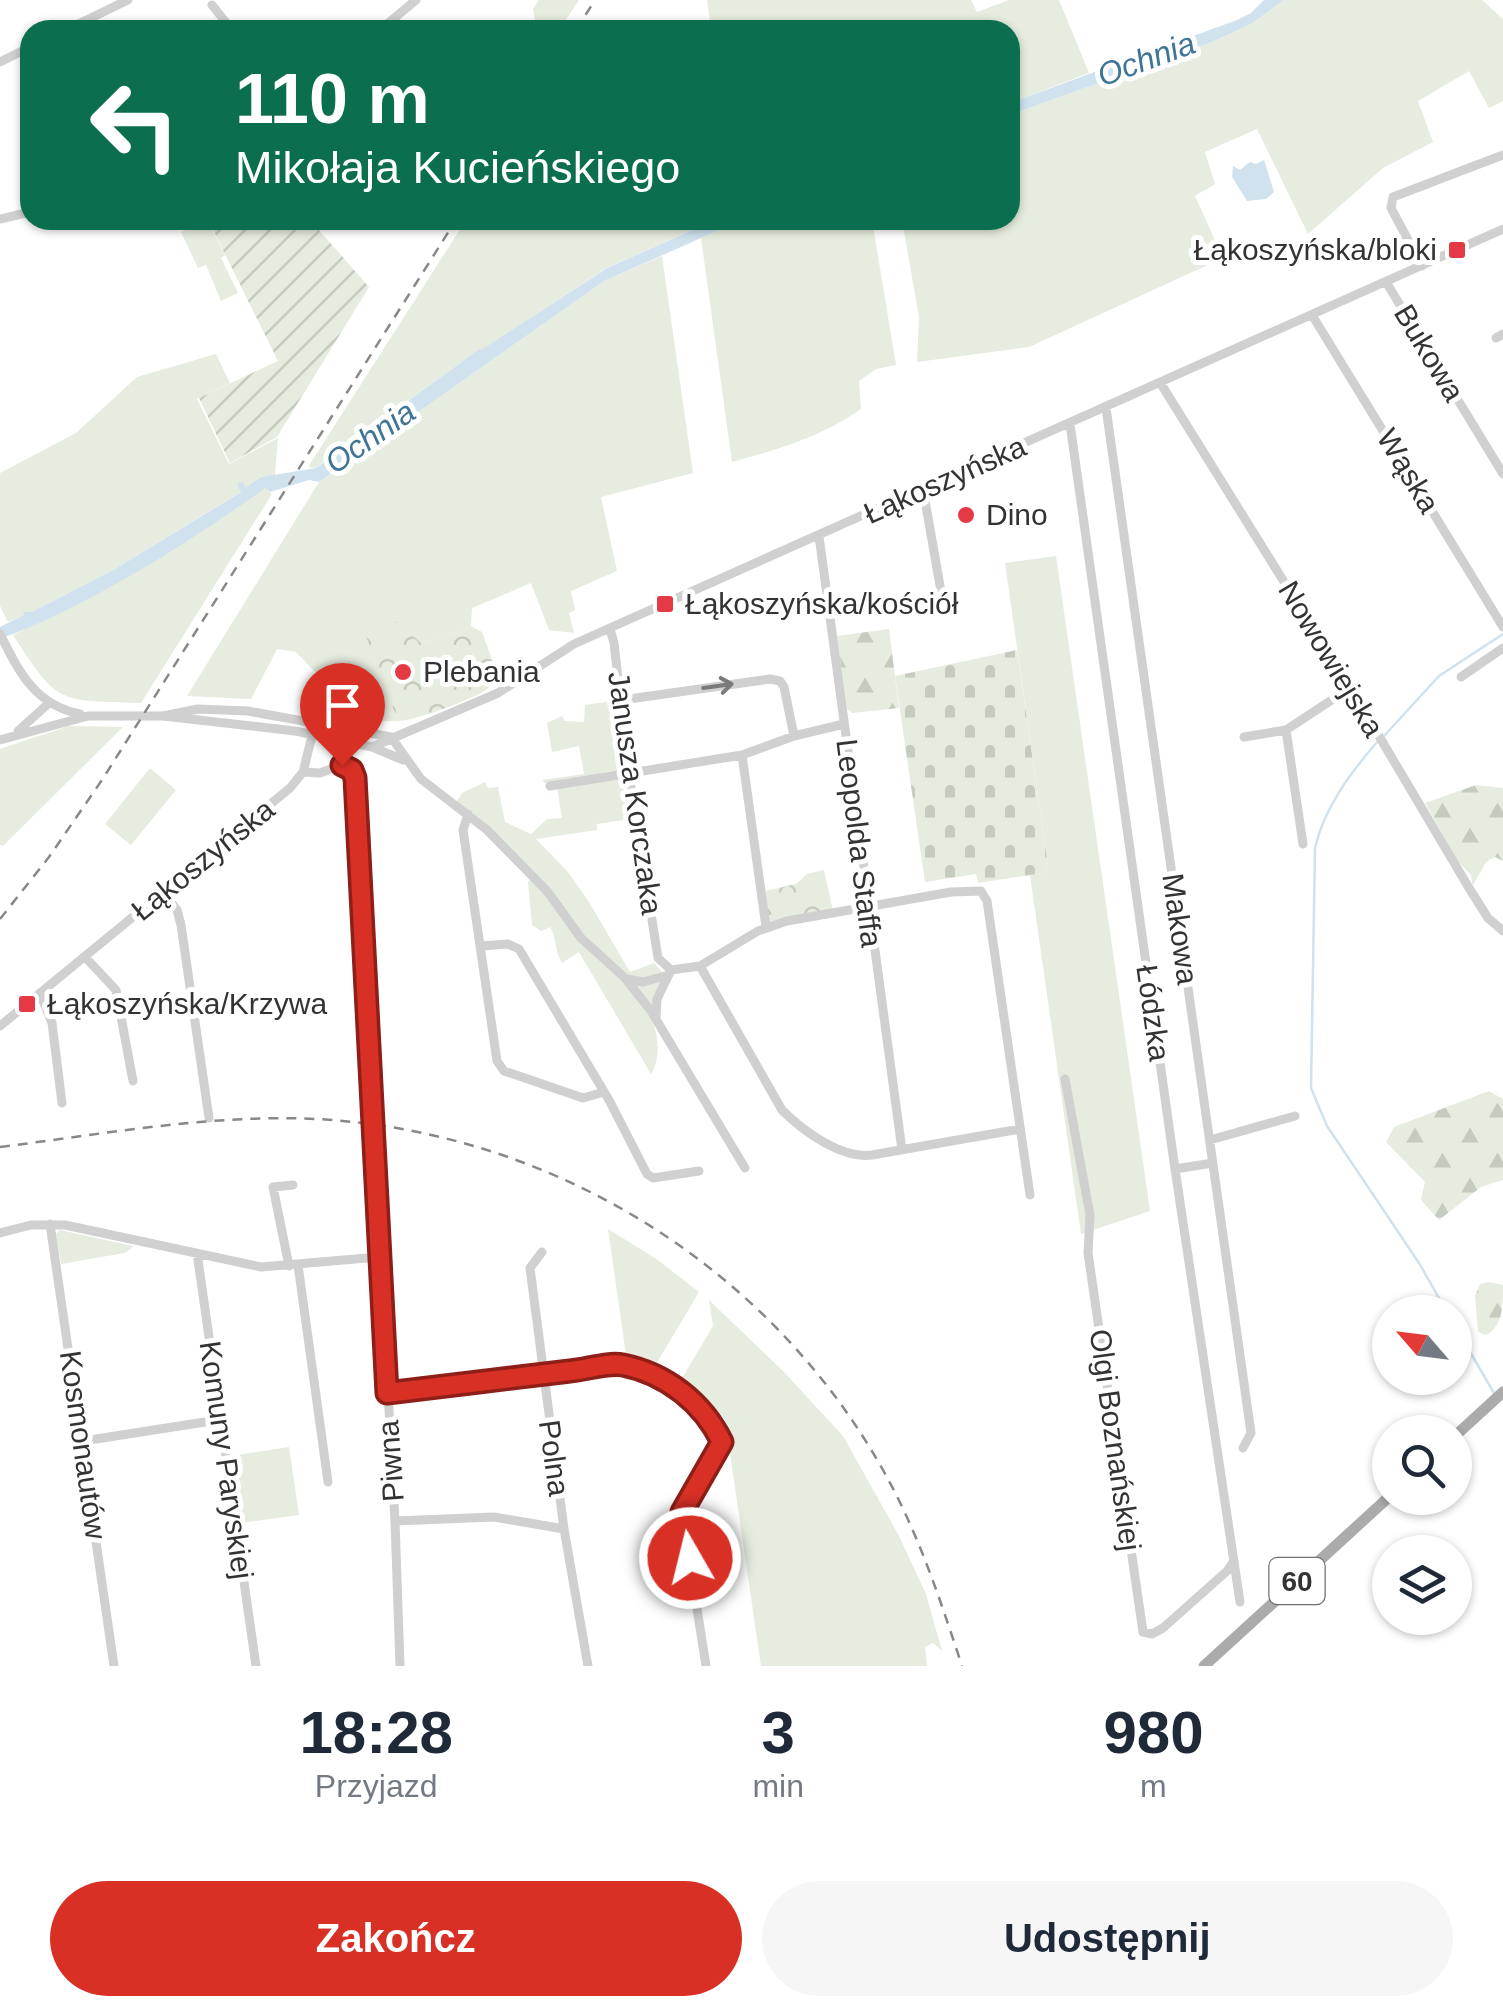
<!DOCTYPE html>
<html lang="pl">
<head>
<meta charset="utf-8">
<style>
	body { margin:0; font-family:Helvetica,sans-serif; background:#f6f6f7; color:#1f2937; height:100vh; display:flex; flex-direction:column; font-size:38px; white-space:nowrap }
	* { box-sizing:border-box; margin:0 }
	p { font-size:32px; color:#747a83 }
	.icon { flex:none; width:55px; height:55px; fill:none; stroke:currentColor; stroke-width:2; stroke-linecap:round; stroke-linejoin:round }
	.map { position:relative; height:1666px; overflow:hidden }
	.panel { display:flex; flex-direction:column; background:#fff; flex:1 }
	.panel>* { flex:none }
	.guide { position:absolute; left:20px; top:20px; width:1000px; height:210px; border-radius:30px; box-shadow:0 2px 8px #0004; background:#0b6e4f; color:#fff; overflow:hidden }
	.needle { width:65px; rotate:298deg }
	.controls { position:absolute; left:1372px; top:1295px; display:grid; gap:20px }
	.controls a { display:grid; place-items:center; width:100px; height:100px; border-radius:50%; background:#fff; box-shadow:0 2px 8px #0004; font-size:50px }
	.pin { position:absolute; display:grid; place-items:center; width:85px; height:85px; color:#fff; margin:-102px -42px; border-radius:50% 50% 50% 0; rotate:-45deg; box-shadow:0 0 10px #0007 }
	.pin .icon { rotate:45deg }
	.me { position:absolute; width:110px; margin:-55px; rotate:352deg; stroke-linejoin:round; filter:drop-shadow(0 0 8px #0008) }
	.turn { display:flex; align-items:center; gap:35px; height:210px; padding:0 50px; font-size:45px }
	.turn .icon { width:130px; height:130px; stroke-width:2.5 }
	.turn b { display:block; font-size:70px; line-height:85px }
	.eta { display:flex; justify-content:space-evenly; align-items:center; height:170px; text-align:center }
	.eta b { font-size:60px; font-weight:800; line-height:70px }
	.cta { display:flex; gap:20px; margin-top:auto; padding:20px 50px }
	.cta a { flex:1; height:115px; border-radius:60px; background:#d93025; color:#fff; font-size:40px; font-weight:800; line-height:115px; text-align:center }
	.cta a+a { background:#f6f6f7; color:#1f2937 }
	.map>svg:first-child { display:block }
</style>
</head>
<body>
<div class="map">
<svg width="1503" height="1666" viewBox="0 0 1503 1666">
	<defs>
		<pattern id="forest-firs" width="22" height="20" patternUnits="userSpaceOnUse" patternTransform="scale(2.5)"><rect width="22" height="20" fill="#e6ecdf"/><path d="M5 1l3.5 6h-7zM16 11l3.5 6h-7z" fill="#c6cbc0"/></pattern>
		<pattern id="cemetery-stones" width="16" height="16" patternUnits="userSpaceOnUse" patternTransform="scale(2.5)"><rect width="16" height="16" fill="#e6ecdf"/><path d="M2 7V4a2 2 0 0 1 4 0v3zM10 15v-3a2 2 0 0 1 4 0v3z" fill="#c6cbc0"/></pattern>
		<pattern id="park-crowns" width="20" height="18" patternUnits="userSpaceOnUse" patternTransform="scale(2.5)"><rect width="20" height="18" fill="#e6ecdf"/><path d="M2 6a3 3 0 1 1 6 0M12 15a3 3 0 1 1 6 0" fill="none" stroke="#c6cbc0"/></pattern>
		<pattern id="garden-furrows" width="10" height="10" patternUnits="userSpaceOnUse" patternTransform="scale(2.5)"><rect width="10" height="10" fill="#e6ecdf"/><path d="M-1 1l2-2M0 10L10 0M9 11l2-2" fill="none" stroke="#c6cbc0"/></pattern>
	</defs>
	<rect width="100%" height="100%" fill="#fff"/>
	<path fill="#e6ecdf" d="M539,0H579L559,30H537L533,9Z
		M707,0H971L977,12L1009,0H1059L1089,73L1010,103V30H711Z
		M1284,0H1482L1503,19V101L1489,108L1469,71L1418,101L1433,142L1383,168L1308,234L1257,129L1205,152L1215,184L1195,196L1223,258L1029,347L917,362L919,317L902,220H1010V115L1212,42L1251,24Z
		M207,220L225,255L221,258L238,293L221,301L206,265L198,268L181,232Z
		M466,220H715L606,268L483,350H478L315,468L308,467Z
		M742,220H872L896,365L876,369L859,381L861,409C821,437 779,449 732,462L701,238Z
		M662,256L693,473L601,497L617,571L571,591L575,610L569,613L574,633L549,630L531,583L472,608L471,626L422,644L396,622L367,636L398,721H362L296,652L277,649L251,699L187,696L319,482L604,281Z
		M216,354L230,383L197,399L229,464L278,438L275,475L261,477L246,487L237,484L242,491L115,569L32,612L23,611L25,615L8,622L0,606V473L76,433L137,377Z
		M265,488L272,494L141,703C58,700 59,706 13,635L146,564Z
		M1056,556L1150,1211L1081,1234L1030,875L1043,873L1048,866L1005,563Z
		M612,701L625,769L545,783L542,780L584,774L579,746L552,752L547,723L562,716L565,721L584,722L585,705Z
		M69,726L123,727L3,846L0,845V749Z
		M150,768L176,790L131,845L105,824Z
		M623,778L630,819L597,824V830L536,839L568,872L589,902L630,972L654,963L664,974L653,1012L595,951L549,891L456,803L462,793L485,782L488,788L498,787L505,822L531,834L547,819L562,818L557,787Z
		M530,880C552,898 650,1005 655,1029C659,1043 659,1062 651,1074L579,952L562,963C554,950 557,938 550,927L541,931L532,925L528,882Z
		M608,1229L655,1258L699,1292L652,1371L627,1362Z
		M60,1230L133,1246H134L125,1253L61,1264L56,1234Z
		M709,1300L784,1372L843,1436L899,1536L926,1594L942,1651L933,1643L925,1647L927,1666H761L725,1419L678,1385L713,1326Z
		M289,1447L299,1515L241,1523L231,1456Z"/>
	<path fill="url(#forest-firs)" d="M889,629L899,708L852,713L847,709L837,636Z
		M1476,785L1503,788V861L1495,857L1486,862L1473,885L1471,875L1457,860L1425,803Z
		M1489,1091L1503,1099V1180L1481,1187L1439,1220L1421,1200L1425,1182L1386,1142L1394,1127Z
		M1488,1282L1503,1285C1503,1306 1503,1326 1486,1335L1478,1332L1475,1296L1480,1284Z"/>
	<path fill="url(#cemetery-stones)" d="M1017,650L1048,866L1043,873L978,883L976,874L925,882L895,676Z"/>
	<path fill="url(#park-crowns)" d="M397,621L422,644L471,626L482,632L498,676C494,680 492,685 487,689C474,699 414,721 398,721L366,636Z
		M824,870L833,911L768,923L765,891L796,884L807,874Z"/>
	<path fill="url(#garden-furrows)" d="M208,220H310L369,287L277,437L230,463L199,398L278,361Z"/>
	<path fill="#cfe2ee" d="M1264,0H1284L1251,24L1212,42L1010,115V103L1237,20L1251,13Z
		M1264,160L1274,192L1266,199L1247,201L1232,177L1233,166L1240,170L1250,162L1256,164Z
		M715,220H742L604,281L319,482L309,480L270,492L265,488C191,542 85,608 0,639V627L24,615L23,611L32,612L115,569L241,492L237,484L242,482L246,487L261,477L316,468L478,350L483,349L607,268Z"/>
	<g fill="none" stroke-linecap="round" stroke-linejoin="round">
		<path stroke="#cfe2ee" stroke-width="2.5" d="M1384,736L1439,676L1503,634
			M1378,741C1351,772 1324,808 1315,848L1311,1088L1327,1126L1419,1263L1447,1312
			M1455,1326L1494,1393"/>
		<path stroke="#d0d0d0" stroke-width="9" d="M212,5L232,30
			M66,30L128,0
			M380,30L416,0
			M0,62L30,47
			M0,219L30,212
			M1422,266L1391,208L1393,197L1503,155
			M1386,282L1503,474
			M1312,315L1503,627
			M1496,338L1503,334
			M1161,384L1360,704L1469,888L1488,918L1503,931
			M1106,408L1251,1433L1243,1448
			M1070,424L1175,1169L1240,1602
			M923,489L945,614
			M819,536L902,1150
			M610,629L614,643L629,774L658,958L671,970L700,966L758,931L787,921L951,892L981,891L987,901L1030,1195
			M0,634C19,672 35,705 80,714
			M1461,677L1503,648
			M622,700L770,679L780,681L784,687L794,736
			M163,716L198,709L248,711L391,737
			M1286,730L1303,844
			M18,731L49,703
			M391,737L421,779L487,830L547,891L581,938L625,978L651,1011L745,1168
			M1244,737L1286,730L1350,688
			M0,740L88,716H163L295,731L372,747L403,760
			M372,747L498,693L574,644L1503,229
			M742,755L766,927
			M303,772L320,773L342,765L352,770L355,779L395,1521L400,1666
			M550,786L742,755L794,736L844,724
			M468,814L463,830L497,1061L504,1071L583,1098L604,1092
			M163,892L177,910L181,925L209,1118
			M481,946L508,944L519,949L609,1100L647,1174L653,1178L699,1171
			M85,957L116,990L133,1081
			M700,966L782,1110C803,1131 841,1159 872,1155L1020,1129
			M627,979L643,982L665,976
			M40,993L52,1023L62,1103
			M656,1018L657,999L671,970
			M0,1026L290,788L303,772L315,724
			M1065,1079L1090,1215L1088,1253L1143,1632L1152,1634L1163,1628L1227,1571L1234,1561
			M1210,1140L1295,1116
			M1175,1169L1213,1163
			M50,1224L114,1666
			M0,1233L31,1225H65L261,1267L379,1257
			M542,1252L530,1268L564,1529L588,1666
			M197,1253L256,1666
			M298,1265L328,1482
			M289,1266L273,1187L293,1185
			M387,1393L624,1366L656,1378L689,1396L713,1423L722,1442L682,1513L706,1666
			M83,1441L218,1420
			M395,1521L494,1517L564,1529"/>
		<path stroke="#ababab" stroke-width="11" d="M1455,1436L1503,1392
			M1204,1666L1390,1496"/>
		<path stroke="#888" stroke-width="2.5" stroke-dasharray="10 8" stroke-linecap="butt" d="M576,30L595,0
			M0,919L49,857L102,780L456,220
			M0,1147C104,1134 211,1114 316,1119C550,1131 768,1265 883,1470C918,1532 940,1599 962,1666"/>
	</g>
	<defs><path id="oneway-shaft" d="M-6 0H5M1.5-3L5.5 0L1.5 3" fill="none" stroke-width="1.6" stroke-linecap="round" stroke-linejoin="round" transform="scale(2.5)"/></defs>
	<use stroke="#7a7a7a" href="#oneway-shaft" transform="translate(718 686) rotate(-8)"/>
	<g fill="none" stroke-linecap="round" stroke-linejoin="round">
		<g stroke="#8d1f18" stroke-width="25">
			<path id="route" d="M342,765L352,770L355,778L387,1393C448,1386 509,1378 570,1371C586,1370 607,1362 623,1365C667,1374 703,1403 722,1442L682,1512L690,1558"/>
		</g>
		<use href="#route" stroke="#d93025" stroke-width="18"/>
	</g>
	<g fill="#e63946" stroke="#fff" stroke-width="4">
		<rect x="1447" y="240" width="20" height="20" rx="5"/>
		<circle cx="966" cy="515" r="10"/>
		<rect x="655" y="594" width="20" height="20" rx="5"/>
		<circle cx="403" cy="672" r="10"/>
		<rect x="17" y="994" width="20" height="20" rx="5"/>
	</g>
	<g text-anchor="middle" stroke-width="10" stroke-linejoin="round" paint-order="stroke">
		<rect fill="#fff" stroke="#707070" stroke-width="2.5" x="1269.5" y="1558" width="55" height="46" rx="8"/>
		<g font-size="28" font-weight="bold" fill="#333">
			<text x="1297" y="1591">60</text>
		</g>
		<g font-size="30" fill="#333" stroke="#fff" text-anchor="start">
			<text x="1437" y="260" text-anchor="end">Łąkoszyńska/bloki</text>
			<text x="986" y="525">Dino</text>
			<text x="685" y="614">Łąkoszyńska/kościół</text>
			<text x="423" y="682">Plebania</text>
			<text x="47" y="1014">Łąkoszyńska/Krzywa</text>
		</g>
		<g font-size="30" fill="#333" stroke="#fff">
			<text transform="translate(1429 353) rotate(59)" y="10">Bukowa</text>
			<text transform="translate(1408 471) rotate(59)" y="10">Wąska</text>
			<text transform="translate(945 480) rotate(-24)" y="10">Łąkoszyńska</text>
			<text transform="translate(1331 659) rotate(59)" y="10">Nowowiejska</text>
			<text transform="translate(635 793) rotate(82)" y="10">Janusza Korczaka</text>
			<text transform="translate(859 843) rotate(83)" y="10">Leopolda Staffa</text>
			<text transform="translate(203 860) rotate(-39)" y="10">Łąkoszyńska</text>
			<text transform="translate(1180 929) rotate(82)" y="10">Makowa</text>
			<text transform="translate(1153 1013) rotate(82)" y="10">Łódzka</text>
			<text transform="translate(1115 1440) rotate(82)" y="10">Olgi Boznańskiej</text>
			<text transform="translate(83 1445) rotate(82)" y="10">Kosmonautów</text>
			<text transform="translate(554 1458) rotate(82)" y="10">Polna</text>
			<text transform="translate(226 1460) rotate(82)" y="10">Komuny Paryskiej</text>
			<text transform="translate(391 1461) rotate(-94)" y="10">Piwna</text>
		</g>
		<g font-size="32" font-style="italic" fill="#3f7597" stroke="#fff">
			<text transform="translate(1146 59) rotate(-20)" y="11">Ochnia</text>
			<text transform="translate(370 437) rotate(-35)" y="11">Ochnia</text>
		</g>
	</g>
</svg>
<div class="controls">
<a><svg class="needle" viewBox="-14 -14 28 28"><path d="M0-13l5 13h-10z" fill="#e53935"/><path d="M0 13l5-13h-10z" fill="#747a83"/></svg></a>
<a><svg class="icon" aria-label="search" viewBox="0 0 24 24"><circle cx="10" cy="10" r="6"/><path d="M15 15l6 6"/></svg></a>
<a><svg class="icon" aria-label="layers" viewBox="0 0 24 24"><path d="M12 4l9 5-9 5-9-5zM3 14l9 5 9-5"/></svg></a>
</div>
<div class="pin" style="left:342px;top:765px;background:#d93025"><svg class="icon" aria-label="arrive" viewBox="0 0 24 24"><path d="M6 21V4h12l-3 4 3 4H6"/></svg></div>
<svg class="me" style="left:690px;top:1558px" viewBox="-20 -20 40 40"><circle r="17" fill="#d93025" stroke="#fff" stroke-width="3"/><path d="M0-11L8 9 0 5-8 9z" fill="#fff"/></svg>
<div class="guide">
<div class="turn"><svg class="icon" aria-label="left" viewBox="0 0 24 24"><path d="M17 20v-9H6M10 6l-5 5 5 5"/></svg><div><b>110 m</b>Mikołaja Kucieńskiego</div></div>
</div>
</div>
<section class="panel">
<div class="eta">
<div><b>18:28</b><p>Przyjazd</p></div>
<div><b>3</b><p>min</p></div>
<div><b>980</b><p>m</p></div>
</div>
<div class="cta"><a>Zakończ</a><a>Udostępnij</a></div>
</section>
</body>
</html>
